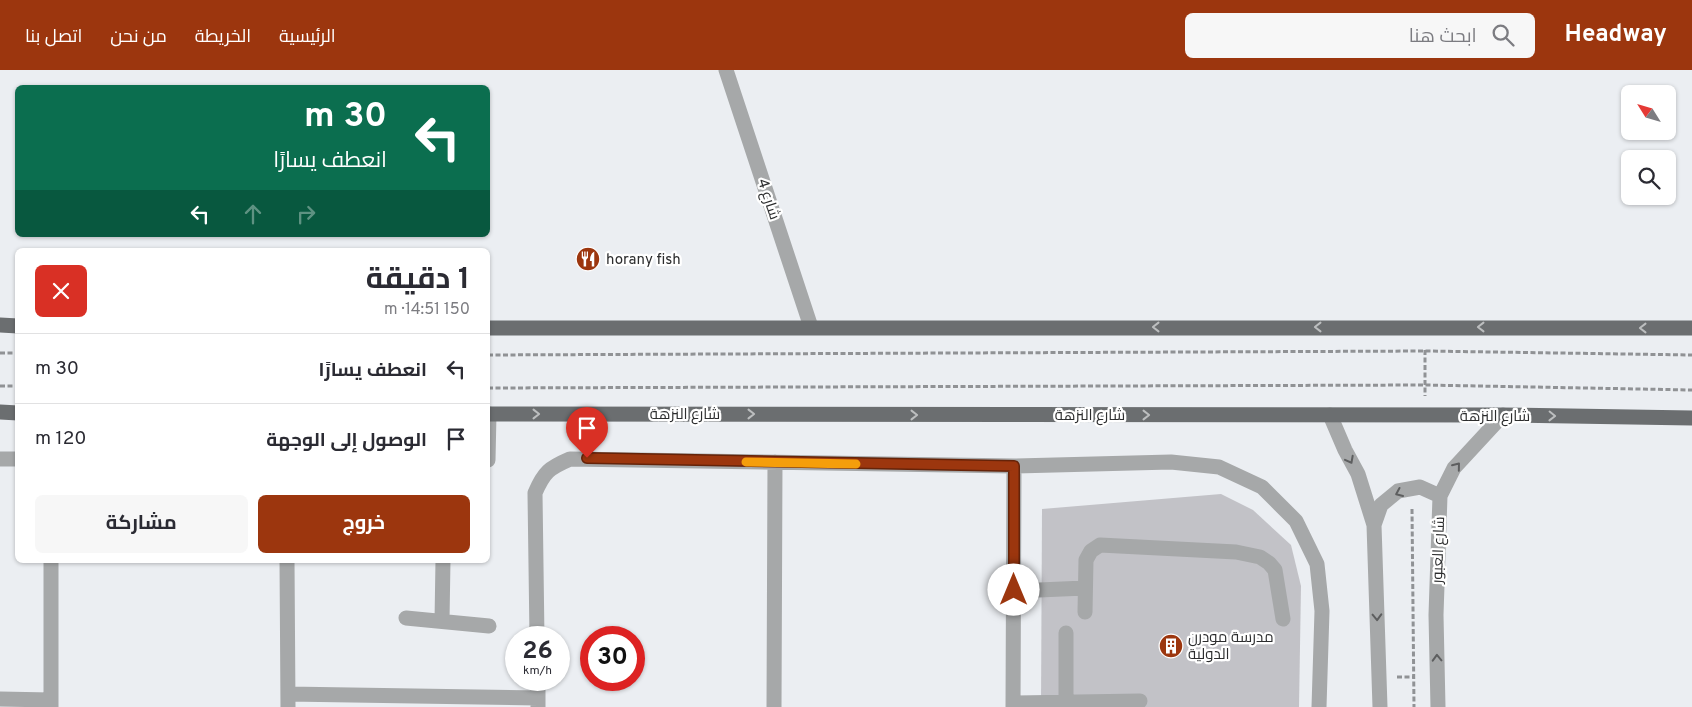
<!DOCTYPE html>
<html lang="ar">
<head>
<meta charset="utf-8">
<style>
	body { margin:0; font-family:Overpass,Cairo,sans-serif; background:#f7f7f7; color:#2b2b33; direction:rtl; height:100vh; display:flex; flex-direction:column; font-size:19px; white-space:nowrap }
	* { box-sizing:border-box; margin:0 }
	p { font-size:16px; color:#7c7c81 }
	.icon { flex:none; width:28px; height:28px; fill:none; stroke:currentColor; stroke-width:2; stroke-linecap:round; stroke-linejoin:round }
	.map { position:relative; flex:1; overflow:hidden; direction:ltr }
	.side { position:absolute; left:15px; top:178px; width:475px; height:315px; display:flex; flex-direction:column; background:#fff; border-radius:8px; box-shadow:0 1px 4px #0004; direction:rtl }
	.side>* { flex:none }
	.banner { position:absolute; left:15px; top:15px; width:475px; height:152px; border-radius:8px; box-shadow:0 1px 4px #0004; direction:rtl; background:#0b6e4f; color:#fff; overflow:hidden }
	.needle { width:32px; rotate:307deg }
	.controls { position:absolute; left:1621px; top:15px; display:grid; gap:10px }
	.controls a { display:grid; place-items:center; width:55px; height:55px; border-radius:8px; background:#fff; box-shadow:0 1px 4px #0004; font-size:25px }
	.speed { position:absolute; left:505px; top:556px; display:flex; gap:10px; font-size:25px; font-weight:700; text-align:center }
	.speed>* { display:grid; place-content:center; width:65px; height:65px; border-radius:50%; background:#fff; box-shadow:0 1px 4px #0004; line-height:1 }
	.speed small { font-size:12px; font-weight:400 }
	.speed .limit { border:8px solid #d22; background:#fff; color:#111 }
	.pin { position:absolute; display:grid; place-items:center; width:42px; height:42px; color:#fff; margin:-51px -21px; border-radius:50% 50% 50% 0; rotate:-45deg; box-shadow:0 0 5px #0007 }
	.pin .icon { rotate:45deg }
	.me { position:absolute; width:55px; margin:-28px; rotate:0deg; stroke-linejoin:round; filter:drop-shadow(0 0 4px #0008) }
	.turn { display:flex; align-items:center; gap:18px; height:105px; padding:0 20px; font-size:22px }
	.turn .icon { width:65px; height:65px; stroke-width:2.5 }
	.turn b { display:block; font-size:35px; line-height:42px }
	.lanes { display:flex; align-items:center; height:48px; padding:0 20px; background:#0003; justify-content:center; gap:25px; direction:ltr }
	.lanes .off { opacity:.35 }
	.round { display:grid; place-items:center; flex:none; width:52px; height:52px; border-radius:8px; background:#f7f7f7 }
	.headline { display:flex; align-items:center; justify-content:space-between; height:85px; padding:0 20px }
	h1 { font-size:30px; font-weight:700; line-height:38px }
	.action { display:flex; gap:10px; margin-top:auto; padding:10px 20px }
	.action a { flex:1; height:58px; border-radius:8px; background:#9c360e; color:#fff; font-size:20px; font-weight:700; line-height:58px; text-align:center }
	.action a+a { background:#f7f7f7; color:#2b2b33 }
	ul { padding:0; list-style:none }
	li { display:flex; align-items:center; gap:15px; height:70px; padding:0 20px; border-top:1px solid #e1e1e2 }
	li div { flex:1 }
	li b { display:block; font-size:19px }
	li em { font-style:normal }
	header { display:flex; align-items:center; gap:30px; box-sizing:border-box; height:70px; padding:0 25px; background:#9c360e; color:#fff }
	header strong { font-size:24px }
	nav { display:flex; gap:28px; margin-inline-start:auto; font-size:18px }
	.search { width:350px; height:45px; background:#f7f7f7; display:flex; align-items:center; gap:12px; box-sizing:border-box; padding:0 18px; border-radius:8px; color:#7c7c81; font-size:19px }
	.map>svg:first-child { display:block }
</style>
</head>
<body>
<header>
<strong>Headway</strong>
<div class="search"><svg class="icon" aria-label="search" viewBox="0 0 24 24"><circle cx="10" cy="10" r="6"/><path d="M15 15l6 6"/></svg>ابحث هنا</div>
<nav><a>الرئيسية</a><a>الخريطة</a><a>من نحن</a><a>اتصل بنا</a></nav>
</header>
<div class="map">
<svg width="1692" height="637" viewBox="0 0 1692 637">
	<rect width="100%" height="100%" fill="#ebeef2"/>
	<path fill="#c2c2c7" d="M1221,424L1253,440L1291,475L1301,516L1299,637H1041L1042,439Z"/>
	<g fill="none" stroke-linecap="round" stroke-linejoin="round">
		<path stroke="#909295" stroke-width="3" stroke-dasharray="5 2.5" stroke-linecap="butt" d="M1425,280V326
			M0,283H18
			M488,285L1425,281L1692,285
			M0,316H18
			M488,318L1425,315L1692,320
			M1412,439L1414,637
			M1397,607H1414"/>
		<path stroke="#a6a8a9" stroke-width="15" d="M726,0L811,257
			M1330,345L1345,380L1358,404L1374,455L1380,637
			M0,389H18
			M488,390L489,344
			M1374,455L1381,435L1398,421L1420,417L1440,426
			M51,490V637
			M287,490L288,637
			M1014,521L1085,518
			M1085,542L1086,490L1091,481L1100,475L1236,482L1260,487L1269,493L1275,500L1283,549
			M406,548L489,556
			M442,551L443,490
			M1066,563V637
			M537,568L535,423C544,402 549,398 570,389L1014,396L1171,392L1219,397L1262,417L1296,451L1317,494L1322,541L1319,637
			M538,610V637
			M288,624L538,628
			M0,629L51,630
			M1013,633L1140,631
			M774,637L775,392
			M1013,637L1014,396
			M1438,637L1436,545L1440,426L1454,398L1503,345"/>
		<path stroke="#6b6e70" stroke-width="15" d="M0,255L18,256
			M488,258H1692
			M0,342L18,343
			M488,344L1503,345L1692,348"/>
	</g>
	<defs><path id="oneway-chevron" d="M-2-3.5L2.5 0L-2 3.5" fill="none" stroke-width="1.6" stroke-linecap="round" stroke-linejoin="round" transform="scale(1.25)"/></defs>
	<g stroke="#bcbebf">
		<use href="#oneway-chevron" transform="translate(1156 257) rotate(180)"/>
		<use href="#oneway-chevron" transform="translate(1318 257) rotate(180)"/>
		<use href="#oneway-chevron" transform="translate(1481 257) rotate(-180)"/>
		<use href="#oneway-chevron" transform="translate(1643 258) rotate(-180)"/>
		<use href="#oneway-chevron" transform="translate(536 344)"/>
		<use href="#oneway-chevron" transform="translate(751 344)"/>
		<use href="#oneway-chevron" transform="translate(914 345)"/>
		<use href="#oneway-chevron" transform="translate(1146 345)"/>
		<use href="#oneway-chevron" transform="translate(1552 346) rotate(1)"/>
	</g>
	<g stroke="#5d5e5f">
		<use href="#oneway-chevron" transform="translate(1350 390) rotate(62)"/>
		<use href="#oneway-chevron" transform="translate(1457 396) rotate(-51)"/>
		<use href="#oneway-chevron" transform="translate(1399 423) rotate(156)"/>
		<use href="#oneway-chevron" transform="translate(1377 547) rotate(88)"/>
		<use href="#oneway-chevron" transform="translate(1437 588) rotate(-92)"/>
	</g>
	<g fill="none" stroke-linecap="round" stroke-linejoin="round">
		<g stroke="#652309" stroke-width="12">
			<path id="route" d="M587,388L1014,396V520"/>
		</g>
		<use href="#route" stroke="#9c360e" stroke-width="9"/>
		<path stroke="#f59e0b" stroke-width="9" d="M746,392L856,394"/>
	</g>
	<defs>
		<g id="restaurant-disc" transform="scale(1.25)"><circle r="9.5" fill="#9c360e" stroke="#fff"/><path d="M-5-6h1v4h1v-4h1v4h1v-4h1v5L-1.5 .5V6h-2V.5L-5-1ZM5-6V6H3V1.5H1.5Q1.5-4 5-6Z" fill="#fff"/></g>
		<g id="building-disc" transform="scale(1.25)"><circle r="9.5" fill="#9c360e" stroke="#fff"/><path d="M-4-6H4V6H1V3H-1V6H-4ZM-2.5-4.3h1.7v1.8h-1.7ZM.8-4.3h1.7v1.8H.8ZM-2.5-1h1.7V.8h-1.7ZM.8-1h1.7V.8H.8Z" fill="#fff"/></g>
	</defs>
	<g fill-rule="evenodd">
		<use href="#restaurant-disc" x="588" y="189"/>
		<use href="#building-disc" x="1171" y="576"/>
	</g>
	<g text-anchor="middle" stroke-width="4.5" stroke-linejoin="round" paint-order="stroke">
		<g font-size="15" fill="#2c2d2e" stroke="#fff">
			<text transform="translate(769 129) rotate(72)" y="5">شارع 4</text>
			<text x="685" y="349">شارع النزهة</text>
			<text x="1090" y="350">شارع النزهة</text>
			<text x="1495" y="351">شارع النزهة</text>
			<text transform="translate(1438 480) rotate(-88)" y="5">شارع العبور</text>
		</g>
		<g font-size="15" fill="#2c2d2e" stroke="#fff" text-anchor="start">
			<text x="606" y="194">horany fish</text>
			<text x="1188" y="572">مدرسة مودرن<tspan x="1188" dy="17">الدولية</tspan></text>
		</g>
	</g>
</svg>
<div class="controls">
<a><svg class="needle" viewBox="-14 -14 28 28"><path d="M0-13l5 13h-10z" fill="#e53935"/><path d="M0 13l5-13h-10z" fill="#7c7c81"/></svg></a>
<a><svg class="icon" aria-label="search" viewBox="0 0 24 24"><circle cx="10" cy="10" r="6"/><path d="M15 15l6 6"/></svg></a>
</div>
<div class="speed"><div>26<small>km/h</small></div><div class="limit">30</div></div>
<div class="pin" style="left:587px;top:388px;background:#d93025"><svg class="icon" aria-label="arrive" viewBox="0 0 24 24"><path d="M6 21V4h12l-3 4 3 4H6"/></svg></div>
<svg class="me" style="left:1014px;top:520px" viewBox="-20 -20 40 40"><circle r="19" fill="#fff"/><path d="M0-13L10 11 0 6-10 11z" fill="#9c360e"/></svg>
<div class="banner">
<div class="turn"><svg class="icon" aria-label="left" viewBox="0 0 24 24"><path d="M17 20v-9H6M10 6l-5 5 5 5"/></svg><div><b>30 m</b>انعطف يسارًا</div></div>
<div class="lanes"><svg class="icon" aria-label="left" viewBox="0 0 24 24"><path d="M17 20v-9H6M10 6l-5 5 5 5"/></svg><svg class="icon off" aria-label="ahead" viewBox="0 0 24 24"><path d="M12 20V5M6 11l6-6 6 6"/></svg><svg class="icon off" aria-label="right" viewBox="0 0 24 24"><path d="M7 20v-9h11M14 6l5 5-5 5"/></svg></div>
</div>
<section class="side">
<div class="headline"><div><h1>1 دقيقة</h1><p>150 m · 14:51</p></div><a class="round" style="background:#d93025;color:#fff"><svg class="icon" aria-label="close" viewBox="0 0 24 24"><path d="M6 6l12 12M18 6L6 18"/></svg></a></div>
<ul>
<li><svg class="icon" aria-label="left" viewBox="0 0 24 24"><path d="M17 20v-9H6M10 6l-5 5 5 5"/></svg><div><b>انعطف يسارًا</b></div><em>30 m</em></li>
<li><svg class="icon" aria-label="arrive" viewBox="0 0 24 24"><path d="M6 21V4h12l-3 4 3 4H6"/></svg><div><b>الوصول إلى الوجهة</b></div><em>120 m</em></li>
</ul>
<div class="action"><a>خروج</a><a>مشاركة</a></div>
</section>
</div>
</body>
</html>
